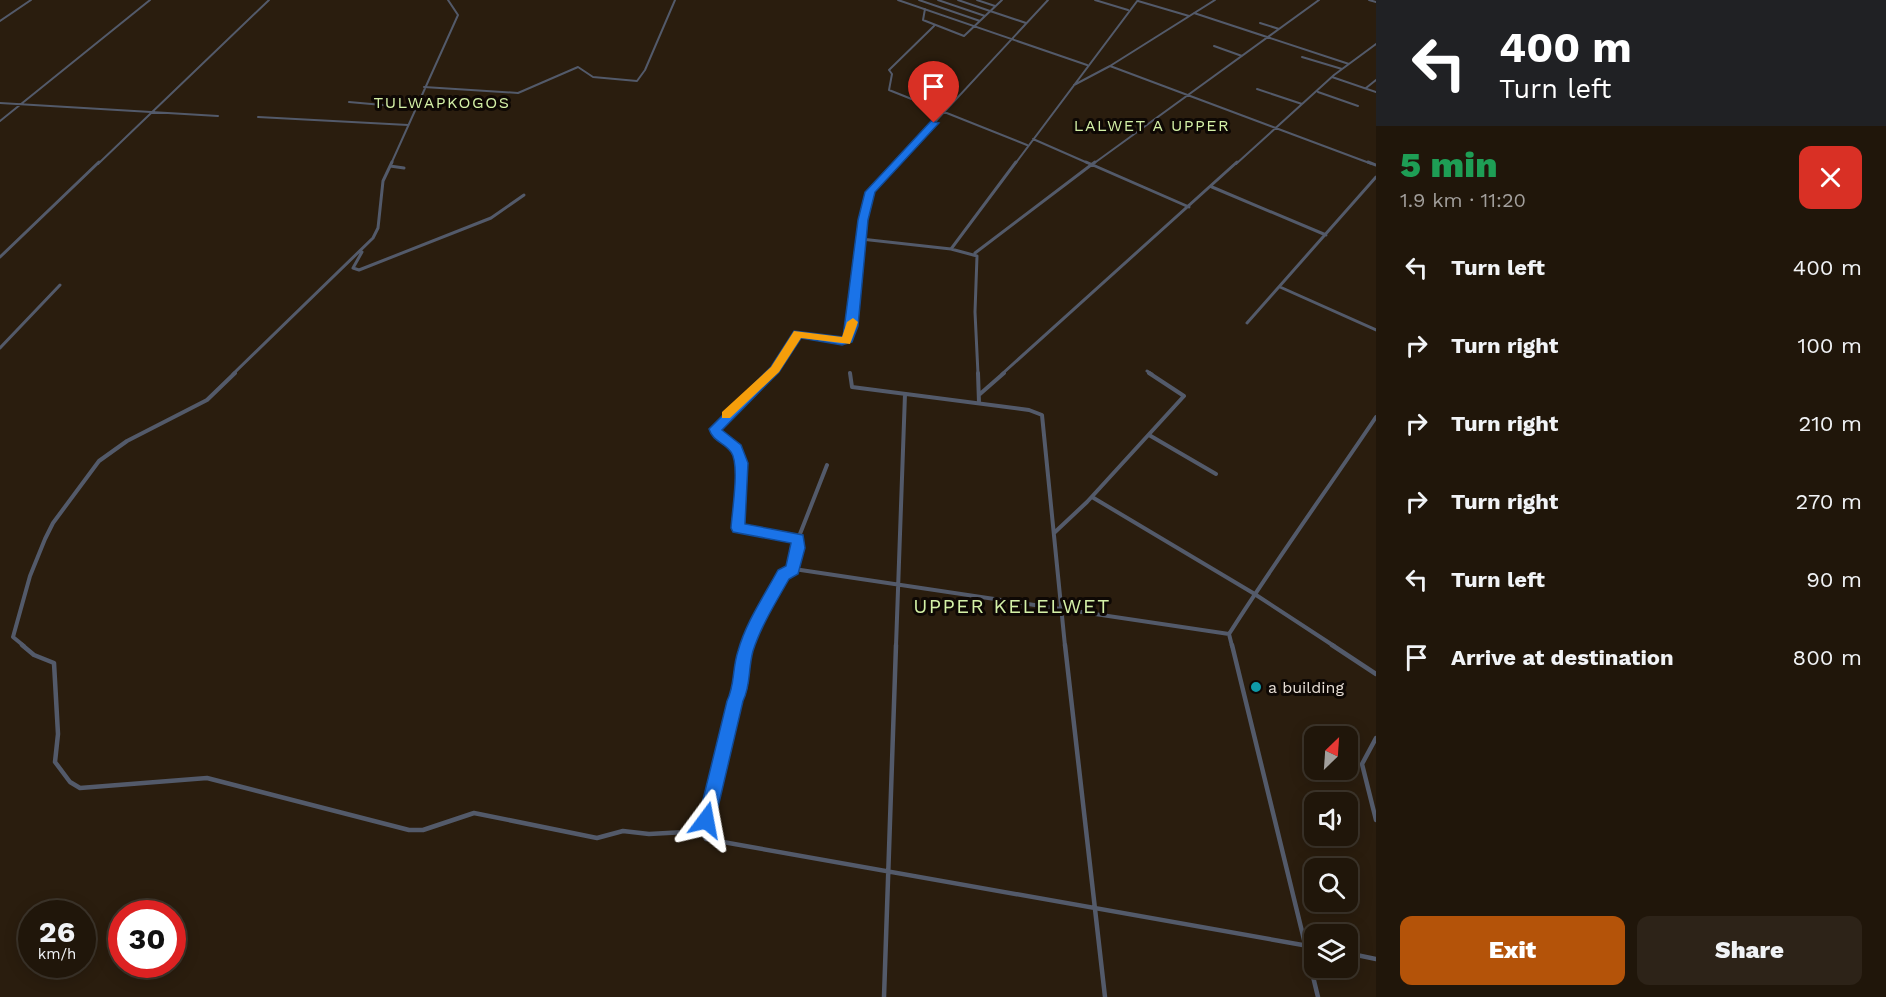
<!DOCTYPE html>
<html lang="en">
<head>
<meta charset="utf-8">
<style>
	body { margin:0; font-family:"Work Sans",sans-serif; background:#2d2318; color:#f1f3f6; height:100vh; display:flex; flex-direction:column; font-size:22px; white-space:nowrap }
	* { box-sizing:border-box; margin:0 }
	p { font-size:20px; color:#a29f9c }
	.icon { flex:none; width:33px; height:33px; fill:none; stroke:currentColor; stroke-width:2; stroke-linecap:round; stroke-linejoin:round }
	.map { position:relative; flex:1; overflow:hidden }
	.sheet { display:flex; flex-direction:column; background:#20160a; width:510px }
	.sheet>* { flex:none }
	.hud { background:#202124; color:#fff; overflow:hidden }
	.needle { width:39px; rotate:25deg }
	.buttons { position:absolute; left:1304px; top:726px; display:grid; gap:12px }
	.buttons a { display:grid; place-items:center; width:54px; height:54px; border-radius:12px; background:#20160a; box-shadow:0 3px 15px #0003,0 0 0 2px #3d352b; font-size:30px }
	.speed { position:absolute; left:18px; top:900px; display:flex; gap:12px; font-size:30px; font-weight:700; text-align:center }
	.speed>* { display:grid; place-content:center; width:78px; height:78px; border-radius:50%; background:#20160a; box-shadow:0 3px 15px #0003,0 0 0 2px #3d352b; line-height:1 }
	.speed small { font-size:15px; font-weight:400 }
	.speed .limit { border:9px solid #d22; background:#fff; color:#111 }
	.pin { position:absolute; display:grid; place-items:center; width:51px; height:51px; color:#fff; margin:-62px -26px; border-radius:50% 50% 50% 0; rotate:-45deg; box-shadow:0 0 6px #0007 }
	.pin .icon { rotate:45deg }
	.me { position:absolute; width:66px; margin:-33px; rotate:13deg; stroke-linejoin:round; filter:drop-shadow(0 0 4px #0008) }
	.turn { display:flex; align-items:center; gap:21px; height:126px; padding:0 24px; font-size:27px }
	.turn .icon { width:78px; height:78px; stroke-width:2.5 }
	.turn b { display:block; font-size:42px; line-height:51px }
	.round { display:grid; place-items:center; flex:none; width:63px; height:63px; border-radius:12px; background:#2d2318 }
	.overview { display:flex; align-items:center; justify-content:space-between; height:102px; padding:0 24px }
	h1 { font-size:36px; font-weight:800; line-height:45px; color:#1e9e55 }
	.cta { display:flex; gap:12px; margin-top:auto; padding:12px 24px }
	.cta a { flex:1; height:69px; border-radius:12px; background:#b45309; color:#fff; font-size:24px; font-weight:800; line-height:69px; text-align:center }
	.cta a+a { background:#2d2318; color:#f1f3f6 }
	ul { padding:0; list-style:none }
	li { display:flex; align-items:center; gap:18px; height:78px; padding:0 24px }
	li div { flex:1 }
	li b { display:block; font-size:22px }
	li em { font-style:normal }
	main { display:flex; flex:1; min-height:0 }
	.map>svg:first-child { display:block }
</style>
</head>
<body>
<main>
<div class="map">
<svg width="1376" height="997" viewBox="0 0 1376 997">
	<rect width="100%" height="100%" fill="#2a1d0e"/>
	<g fill="none" stroke-linecap="round" stroke-linejoin="round">
		<path stroke="#535a6a" stroke-width="2" d="M898,0L1087,65
			M919,0L980,21
			M938,0L985,16
			M958,0L990,11
			M977,0L995,6
			M1095,0L1128,10
			M1369,0L1376,2
			M1138,1L1189,16
			M925,9L923,20L964,36L1002,0
			M990,11L1026,23
			M1194,13L1349,64
			M0,21L31,0
			M1260,23L1279,29
			M934,26L889,70L892,74L889,90L1027,145
			M1214,46L1242,56
			M1302,57L1342,69
			M1110,66L1372,164
			M1332,77L1376,92
			M1074,85L1110,66L1215,0
			M424,87L518,93L578,67L593,77L637,81L645,70L675,0
			M1366,88L1376,80
			M1257,89L1302,104
			M1318,92L1358,106
			M349,102L416,108
			M0,103L218,116
			M258,117L408,125
			M0,121L150,0
			M1033,139L1090,164
			M98,164L269,0
			M391,164L458,15L448,0
			M896,164L1048,0
			M1015,164L1138,0
			M1093,164L1319,0
			M1236,164L1334,75L1376,44"/>
		<path stroke="#535a6a" stroke-width="3" d="M1086,162L1189,207
			M1368,162L1376,165
			M390,166L404,168
			M1212,187L1326,235
			M861,239L951,249L977,256L975,312L978,374
			M951,249L1016,162
			M362,252L353,268L359,270L491,218L524,195
			M975,253L1095,162
			M0,257L99,162
			M1280,287L1376,330
			M1247,323L1376,177
			M0,348L60,285
			M1147,371L1152,374
			M233,374L373,238L378,228L383,181L392,162
			M771,374L798,334L842,341L848,339L852,326L863,220L870,192L898,162
			M1002,374L1237,162"/>
		<path stroke="#535a6a" stroke-width="4" d="M772,373L715,429L719,437L740,456L742,473L738,528L798,539L827,465
			M850,373L852,387L1029,410L1042,415L1065,646
			M978,373L979,403
			M980,394L1004,373
			M1149,435L1216,474
			M1092,497L1253,593L1334,646
			M1054,533L1087,502L1184,396L1149,373
			M794,569L1229,634
			M24,646L13,637L30,576L45,539L53,523L99,461L127,441L207,400L235,373
			M747,646L783,574L794,564L798,539
			M896,646L905,394
			M1232,646L1229,634C1276,560 1327,490 1376,417"/>
		<path stroke="#535a6a" stroke-width="4.5" d="M22,645L34,655L54,663L58,734L55,762L70,782L80,788L207,778L409,830H423L474,813L597,838L623,831L649,834L704,831
			M747,645L740,689L707,820L704,836L706,839L1314,947
			M1065,645L1105,997
			M1232,645L1318,997
			M1332,645L1376,674
			M1376,738L1362,764L1376,820
			M1347,953L1376,959
			M884,997L896,645"/>
	</g>
	<path fill="#1a73e8" stroke="#114b97" stroke-width="1.5" d="M931,121L939,123L875,192L868,220L858,326L852,342L842,345L801,338L779,372L722,430L741,445L748,463L745,524L803,535L805,548L798,574L789,579C776,602 761,626 753,651C748,669 751,685 743,701L715,820L713,826L706,829L700,826L698,820L727,701C735,685 732,669 738,651C746,622 764,596 778,570L786,566L791,543L733,532L731,528C732,511 740,464 731,452C724,442 713,442 709,429L771,367L794,331L843,337L858,220L865,192Z"/>
	<path fill="#f59e0b" d="M853,318L858,322L850,344L801,338L779,372L730,418H722V412L771,367L794,331L842,337L847,322Z"/>
	<circle fill="#0f9aa8" stroke="#0e0804" stroke-width="2" cx="1256" cy="687" r="6"/>
	<g text-anchor="middle" stroke-width="6" stroke-linejoin="round" paint-order="stroke">
		<g font-size="16" letter-spacing="1.5" fill="#d4f1a7" stroke="#0e0804">
			<text x="442" y="108">TULWAPKOGOS</text>
			<text x="1152" y="131">LALWET A UPPER</text>
		</g>
		<g font-size="16" fill="#e7ded5" stroke="#0e0804" text-anchor="start">
			<text x="1268" y="693">a building</text>
		</g>
		<g font-size="20" letter-spacing="1.5" fill="#d4f1a7" stroke="#0e0804">
			<text x="1012" y="613">UPPER KELELWET</text>
		</g>
	</g>
</svg>
<div class="buttons">
<a><svg class="needle" viewBox="-14 -14 28 28"><path d="M0-13l5 13h-10z" fill="#e53935"/><path d="M0 13l5-13h-10z" fill="#a29f9c"/></svg></a>
<a><svg class="icon" aria-label="sound" viewBox="0 0 24 24"><path d="M4 9h4l5-4v14l-5-4H4zM17 9q2 3 0 6"/></svg></a>
<a><svg class="icon" aria-label="search" viewBox="0 0 24 24"><circle cx="10" cy="10" r="6"/><path d="M15 15l6 6"/></svg></a>
<a><svg class="icon" aria-label="layers" viewBox="0 0 24 24"><path d="M12 4l9 5-9 5-9-5zM3 14l9 5 9-5"/></svg></a>
</div>
<div class="speed"><div>26<small>km/h</small></div><div class="limit">30</div></div>
<div class="pin" style="left:934px;top:123px;background:#d93025"><svg class="icon" aria-label="arrive" viewBox="0 0 24 24"><path d="M6 21V4h12l-3 4 3 4H6"/></svg></div>
<svg class="me" style="left:706px;top:820px" viewBox="-20 -20 40 40"><path d="M0-17L14 15 0 8-14 15z" fill="#1a73e8" stroke="#fff" stroke-width="4"/></svg>
</div>
<section class="sheet">
<div class="hud">
<div class="turn"><svg class="icon" aria-label="left" viewBox="0 0 24 24"><path d="M17 20v-9H6M10 6l-5 5 5 5"/></svg><div><b>400 m</b>Turn left</div></div>
</div>
<div class="overview"><div><h1>5 min</h1><p>1.9 km · 11:20</p></div><a class="round" style="background:#d93025;color:#fff"><svg class="icon" aria-label="close" viewBox="0 0 24 24"><path d="M6 6l12 12M18 6L6 18"/></svg></a></div>
<ul>
<li><svg class="icon" aria-label="left" viewBox="0 0 24 24"><path d="M17 20v-9H6M10 6l-5 5 5 5"/></svg><div><b>Turn left</b></div><em>400 m</em></li>
<li><svg class="icon" aria-label="right" viewBox="0 0 24 24"><path d="M7 20v-9h11M14 6l5 5-5 5"/></svg><div><b>Turn right</b></div><em>100 m</em></li>
<li><svg class="icon" aria-label="right" viewBox="0 0 24 24"><path d="M7 20v-9h11M14 6l5 5-5 5"/></svg><div><b>Turn right</b></div><em>210 m</em></li>
<li><svg class="icon" aria-label="right" viewBox="0 0 24 24"><path d="M7 20v-9h11M14 6l5 5-5 5"/></svg><div><b>Turn right</b></div><em>270 m</em></li>
<li><svg class="icon" aria-label="left" viewBox="0 0 24 24"><path d="M17 20v-9H6M10 6l-5 5 5 5"/></svg><div><b>Turn left</b></div><em>90 m</em></li>
<li><svg class="icon" aria-label="arrive" viewBox="0 0 24 24"><path d="M6 21V4h12l-3 4 3 4H6"/></svg><div><b>Arrive at destination</b></div><em>800 m</em></li>
</ul>
<div class="cta"><a>Exit</a><a>Share</a></div>
</section>
</main>
</body>
</html>
